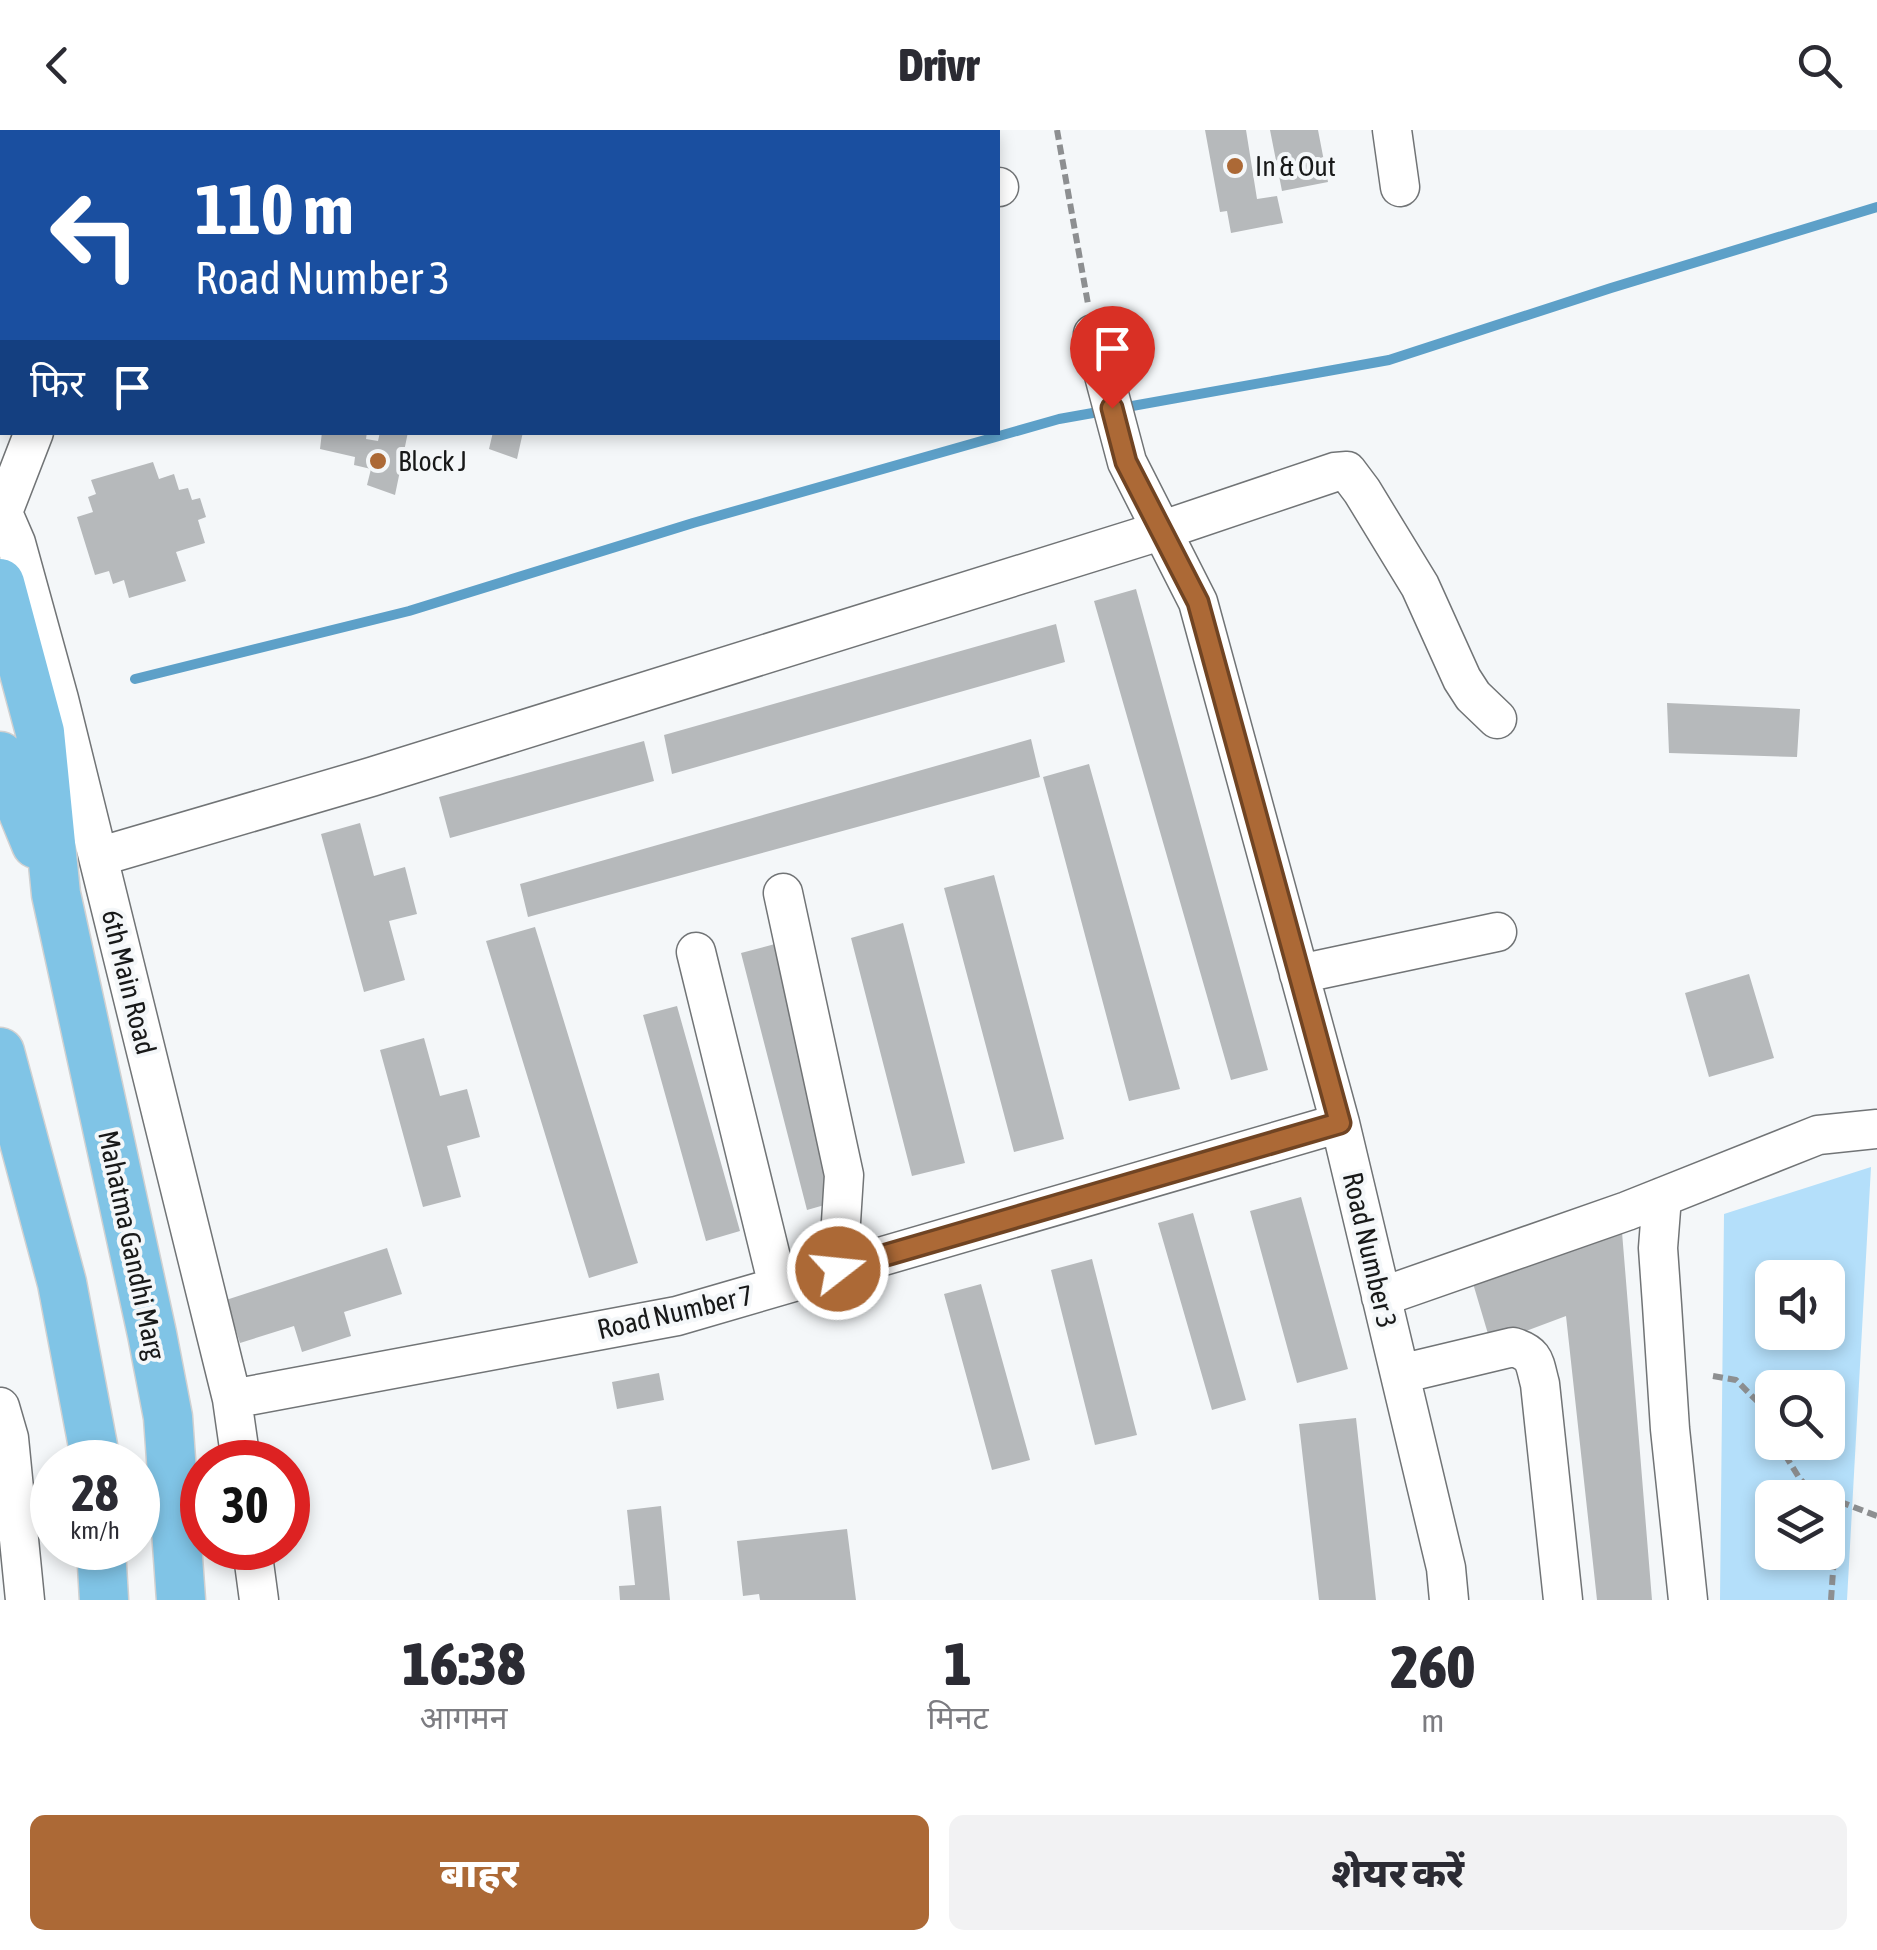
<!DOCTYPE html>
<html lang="hi">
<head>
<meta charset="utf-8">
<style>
	body { margin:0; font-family:"Asap Condensed","Noto Sans Devanagari",sans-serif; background:#f2f2f3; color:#2b2b33; height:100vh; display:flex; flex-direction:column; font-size:38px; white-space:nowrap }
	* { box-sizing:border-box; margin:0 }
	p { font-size:32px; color:#7c7c81 }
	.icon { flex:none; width:55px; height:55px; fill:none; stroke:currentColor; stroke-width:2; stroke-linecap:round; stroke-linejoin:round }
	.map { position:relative; height:1470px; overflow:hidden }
	.panel { display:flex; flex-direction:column; background:#fff; flex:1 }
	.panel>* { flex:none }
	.banner { position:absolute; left:0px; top:0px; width:1000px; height:305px; box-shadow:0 5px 15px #0003; background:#1a4fa0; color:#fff; overflow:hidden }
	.controls { position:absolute; left:1755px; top:1130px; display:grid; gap:20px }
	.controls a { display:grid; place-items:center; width:90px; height:90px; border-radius:15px; background:#fff; box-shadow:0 5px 15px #0003; font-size:50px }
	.speed { position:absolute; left:30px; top:1310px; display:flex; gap:20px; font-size:50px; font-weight:700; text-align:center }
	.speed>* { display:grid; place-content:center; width:130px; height:130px; border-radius:50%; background:#fff; box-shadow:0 5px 15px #0003; line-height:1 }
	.speed small { font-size:25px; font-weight:400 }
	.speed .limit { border:15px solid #d22; background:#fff; color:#111 }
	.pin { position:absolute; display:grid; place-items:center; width:85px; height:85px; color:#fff; margin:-102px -42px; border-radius:50% 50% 50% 0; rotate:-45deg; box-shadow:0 0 10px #0007 }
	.pin .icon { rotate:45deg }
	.me { position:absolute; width:110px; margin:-55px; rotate:74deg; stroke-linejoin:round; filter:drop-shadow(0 0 8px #0008) }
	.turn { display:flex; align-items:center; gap:35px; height:210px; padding:0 30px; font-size:45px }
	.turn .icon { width:130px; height:130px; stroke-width:2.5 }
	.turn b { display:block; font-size:70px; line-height:85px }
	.then { display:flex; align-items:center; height:95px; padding:0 30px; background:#0003; gap:20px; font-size:38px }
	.eta { display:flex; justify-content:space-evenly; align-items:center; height:170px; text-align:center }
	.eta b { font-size:60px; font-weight:800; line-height:70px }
	.button { display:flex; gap:20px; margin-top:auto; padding:20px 30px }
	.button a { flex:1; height:115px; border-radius:15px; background:#ac6936; color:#fff; font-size:40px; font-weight:800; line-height:115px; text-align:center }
	.button a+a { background:#f2f2f3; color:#2b2b33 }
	header { display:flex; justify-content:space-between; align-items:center; height:130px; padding:0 30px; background:#fff; font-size:45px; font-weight:800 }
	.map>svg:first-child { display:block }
</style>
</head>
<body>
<header><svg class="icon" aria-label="back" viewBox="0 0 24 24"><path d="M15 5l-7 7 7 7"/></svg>Drivr<svg class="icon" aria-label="search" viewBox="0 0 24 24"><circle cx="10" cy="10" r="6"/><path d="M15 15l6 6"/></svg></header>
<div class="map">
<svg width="1877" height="1470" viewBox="0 0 1877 1470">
	<rect width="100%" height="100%" fill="#f4f7f9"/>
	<path fill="#b4dffa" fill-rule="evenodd" d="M1871,1037L1847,1470H1720L1724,1084ZM1772,1148H1828V1202H1772ZM1772,1258H1828V1312H1772ZM1772,1368H1828V1422H1772Z"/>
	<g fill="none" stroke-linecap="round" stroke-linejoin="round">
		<path stroke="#5da0c8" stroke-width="10" d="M1121,278L1389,230L1611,158L1877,77
			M135,549L409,481L693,393L1059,289L1104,281"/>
	</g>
	<path fill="#b6b9bb" d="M1205,0H1246L1257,69L1277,66L1283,93L1231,103L1227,81L1220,82Z
		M1270,0H1318L1328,52L1282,61Z
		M322,302H367L366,309L378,311L380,302H408L395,365L367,355L371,339L354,335L355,327L320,319Z
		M493,302H523L517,329L489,319Z
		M153,332L159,349L174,344L179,360L188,358L192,370L200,368L206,387L198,390L205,413L176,422L186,451L129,468L124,450L113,454L109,441L95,445L77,387L93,382L88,367L96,364L91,350Z
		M1136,459L1268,940L1231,950L1094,471Z
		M1056,494L1065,532L672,644L664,605Z
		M1667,573L1800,579L1797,627L1669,623Z
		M1031,609L1040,647L528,787L520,754Z
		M644,611L654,651L450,708L439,667Z
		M1089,634L1180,959L1129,971L1043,647Z
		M360,693L374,746L405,737L417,784L389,791L405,850L364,862L321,704Z
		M994,745L1064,1009L1014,1022L944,758Z
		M903,793L965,1033L912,1046L851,808Z
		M535,797L638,1133L589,1148L486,811Z
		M775,814L842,1070L807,1080L741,823Z
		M1749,844L1774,928L1709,947L1685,863Z
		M677,876L740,1101L706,1111L643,885Z
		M424,908L440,966L467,959L480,1007L447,1016L461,1067L423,1077L380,920Z
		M1301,1067L1348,1239L1297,1253L1250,1081Z
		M1193,1083L1246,1270L1212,1280L1158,1093Z
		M1622,1102L1652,1470H1597L1566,1186L1491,1214L1472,1150Z
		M387,1118L402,1164L344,1182L351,1206L302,1222L294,1196L240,1213L226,1170Z
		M1092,1129L1137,1305L1095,1315L1051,1140Z
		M981,1154L1030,1330L992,1340L944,1164Z
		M659,1243L664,1270L617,1279L612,1252Z
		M1356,1288L1376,1470H1319L1299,1294Z
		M661,1376L670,1470H620L619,1456L635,1455L627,1380Z
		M847,1399L856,1470H760L759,1464L743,1466L737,1411Z"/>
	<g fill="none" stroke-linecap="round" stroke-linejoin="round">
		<g stroke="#717476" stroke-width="41">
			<path id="minor" d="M30,0V2
				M402,0V2
				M540,0V2
				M694,0V2
				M1392,0L1400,57
				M998,57H999
				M1093,204L1127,332L1198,472L1340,993L1446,1438L1449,1470
				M0,376L16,413L59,569L232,1269L241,1332
				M3,382L34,302
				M98,727L371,647L1160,401L1335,342L1347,341L1362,361L1420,456L1462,549L1473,566L1497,589
				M783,763L844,1045L838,1139
				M696,822L778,1156
				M1299,844L1497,802
				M1662,1067L1658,1118L1662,1175L1670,1299L1688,1470
				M1381,1167L1627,1081L1818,1005L1877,999
				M1400,1244L1513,1217C1536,1224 1534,1232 1540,1254L1563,1470
				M232,1269L677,1186L1340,993
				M0,1277L9,1308L25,1470
				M252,1418L259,1470"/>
		</g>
		<g stroke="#d1d1d1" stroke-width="51">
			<path id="major" d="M0,453L40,602L56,764L152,1204L168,1287L181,1470
				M0,626L36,714
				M0,922L62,1153L96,1332
				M101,1418L104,1470"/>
		</g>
		<path stroke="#8d8f91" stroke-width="6" stroke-dasharray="10 5" stroke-linecap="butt" d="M1057,0L1088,174
			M1713,1246L1736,1250L1758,1272L1772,1301
			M1777,1312L1800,1349L1812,1361L1877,1386
			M1831,1470L1838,1370"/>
		<use href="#minor" stroke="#fff" stroke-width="38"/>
		<use href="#major" stroke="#80c4e6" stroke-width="48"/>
	</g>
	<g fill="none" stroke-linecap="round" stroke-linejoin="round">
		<g stroke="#704423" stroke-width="25">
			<path id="route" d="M838,1139L1340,993L1198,472L1126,332L1112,278"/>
		</g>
		<use href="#route" stroke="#ac6936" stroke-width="18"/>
	</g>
	<g fill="#ac6936" stroke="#f4f7f9" stroke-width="4">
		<circle cx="1235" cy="36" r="10"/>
		<circle cx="378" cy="331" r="10"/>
	</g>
	<g text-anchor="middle" stroke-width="8" stroke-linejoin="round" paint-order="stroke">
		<g font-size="28" fill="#181919" stroke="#f4f7f9" text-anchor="start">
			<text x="1255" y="46">In &amp; Out</text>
			<text x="398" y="341">Block J</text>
		</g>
		<g font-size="28" fill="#181919" stroke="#f4f7f9">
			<text transform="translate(129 852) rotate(76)" y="10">6th Main Road</text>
			<text transform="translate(132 1115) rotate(78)" y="10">Mahatma Gandhi Marg</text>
			<text transform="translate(1370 1120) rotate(77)" y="10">Road Number 3</text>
			<text transform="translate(675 1182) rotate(-13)" y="10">Road Number 7</text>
		</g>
	</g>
</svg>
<div class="controls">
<a><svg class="icon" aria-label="sound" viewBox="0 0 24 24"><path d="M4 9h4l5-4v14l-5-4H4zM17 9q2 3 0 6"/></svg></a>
<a><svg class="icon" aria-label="search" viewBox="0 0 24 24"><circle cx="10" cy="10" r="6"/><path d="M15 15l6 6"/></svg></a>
<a><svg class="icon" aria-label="layers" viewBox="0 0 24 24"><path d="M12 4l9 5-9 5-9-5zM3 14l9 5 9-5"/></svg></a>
</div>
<div class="speed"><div>28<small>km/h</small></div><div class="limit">30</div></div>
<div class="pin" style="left:1112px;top:278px;background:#d93025"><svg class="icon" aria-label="arrive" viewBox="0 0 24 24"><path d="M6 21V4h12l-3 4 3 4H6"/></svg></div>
<svg class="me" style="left:838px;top:1139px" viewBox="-20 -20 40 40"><circle r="17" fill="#ac6936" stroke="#fff" stroke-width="3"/><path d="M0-11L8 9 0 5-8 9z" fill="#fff"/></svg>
<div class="banner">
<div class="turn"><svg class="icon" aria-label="left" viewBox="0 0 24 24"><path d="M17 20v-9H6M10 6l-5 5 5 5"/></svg><div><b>110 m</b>Road Number 3</div></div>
<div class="then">फिर<svg class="icon" aria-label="arrive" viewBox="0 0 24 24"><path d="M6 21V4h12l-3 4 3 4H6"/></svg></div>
</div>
</div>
<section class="panel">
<div class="eta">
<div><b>16:38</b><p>आगमन</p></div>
<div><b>1</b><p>मिनट</p></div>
<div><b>260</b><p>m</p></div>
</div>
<div class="button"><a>बाहर</a><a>शेयर करें</a></div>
</section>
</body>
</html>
